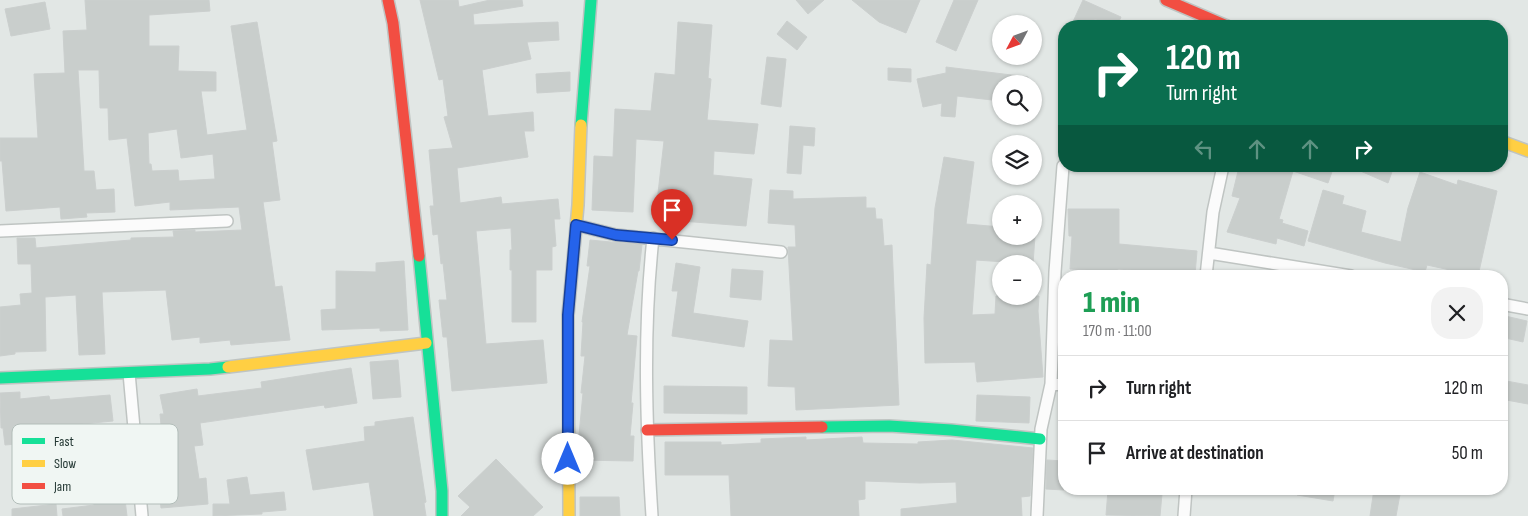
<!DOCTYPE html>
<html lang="en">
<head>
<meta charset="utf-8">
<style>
	body { margin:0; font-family:"Sofia Sans Condensed",sans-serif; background:#f2f2f2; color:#202124; height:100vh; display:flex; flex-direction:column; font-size:19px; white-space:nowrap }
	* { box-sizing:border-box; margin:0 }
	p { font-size:16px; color:#757577 }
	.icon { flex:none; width:28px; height:28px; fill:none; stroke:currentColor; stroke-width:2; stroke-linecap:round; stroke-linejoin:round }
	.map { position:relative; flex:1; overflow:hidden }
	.side { position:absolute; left:1058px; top:270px; width:450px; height:225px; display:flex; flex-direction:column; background:#fff; border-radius:20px; box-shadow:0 1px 4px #0004 }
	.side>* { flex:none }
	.top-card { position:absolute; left:1058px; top:20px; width:450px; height:152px; border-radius:20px; box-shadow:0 1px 4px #0004; background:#0b6e4f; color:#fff; overflow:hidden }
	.needle { width:32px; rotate:229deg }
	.controls { position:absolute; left:992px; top:15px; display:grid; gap:10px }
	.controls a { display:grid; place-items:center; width:50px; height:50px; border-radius:50%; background:#fff; box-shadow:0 1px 4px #0004; font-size:25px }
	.pin { position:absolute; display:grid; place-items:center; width:42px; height:42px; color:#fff; margin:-51px -21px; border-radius:50% 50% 50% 0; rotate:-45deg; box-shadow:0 0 5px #0007 }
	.pin .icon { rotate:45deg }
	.me { position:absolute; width:55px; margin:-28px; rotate:0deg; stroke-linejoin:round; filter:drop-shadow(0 0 4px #0008) }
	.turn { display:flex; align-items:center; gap:18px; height:105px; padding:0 25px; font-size:22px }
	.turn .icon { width:65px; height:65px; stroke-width:2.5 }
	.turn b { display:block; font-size:35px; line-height:42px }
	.lanes { display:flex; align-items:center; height:48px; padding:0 25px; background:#0003; justify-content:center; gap:25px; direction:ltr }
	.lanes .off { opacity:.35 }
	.round { display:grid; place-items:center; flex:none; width:52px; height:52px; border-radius:20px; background:#f2f2f2 }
	.headline { display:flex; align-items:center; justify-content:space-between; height:85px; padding:0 25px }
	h1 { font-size:30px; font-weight:800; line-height:38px; color:#1e9e55 }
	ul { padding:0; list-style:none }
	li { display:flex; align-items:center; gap:15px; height:65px; padding:0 25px; border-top:1px solid #e0e0e0 }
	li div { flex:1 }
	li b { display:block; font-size:19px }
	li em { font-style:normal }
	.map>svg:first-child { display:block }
</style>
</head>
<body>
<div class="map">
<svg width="1528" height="516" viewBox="0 0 1528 516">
	<rect width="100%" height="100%" fill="#e2e7e5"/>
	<path fill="#c9cecc" stroke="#cbcfce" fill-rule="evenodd" d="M85,0H209L210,11L149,15V46H179L178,71L216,72V91H201L207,135L247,130L231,26L257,22L277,141L272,142L280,200L263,202L275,287L282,286L290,340L231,345L230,340L200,343V337L172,340L166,290L102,292L105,354L79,355L76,295L45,297L46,351L15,352V354L0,356V307L21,305L20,294L32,293L31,264H18L17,238H35L36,248L131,240V238L174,237L173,231L195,230V232L242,230L239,207L170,210V202L135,206L127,138L109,140L108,108H100L99,70H78L84,171H94L96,190L114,189L115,212L86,213L87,217L61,219L60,207L6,211L2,161H0V138H38L34,74L65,73L63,31L87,30ZM177,129L181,158L213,154L215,179L179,181L178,170L152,171L151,164H149L148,133Z
		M420,0H458L459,7L490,0H522L523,6L473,14L474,25L558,22L559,40L527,42L531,59L482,70L488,116L533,112L534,131H524L528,157L457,168L460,203L501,197L502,204L558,199L560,219H554L556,246L552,247V270H536V322H512V270H510V250H512L511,228L476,231L486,344L543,340L547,383L452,391L447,337H443L439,300H447L443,263L441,264L438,234L433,235L430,206H434L429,150L453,148L444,117L448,116L443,79L439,80Z
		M796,0H824L808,14Z
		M852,0H920L906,33L879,22Z
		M954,0H978L956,51L936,42Z
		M1083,0L1121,17L1117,26H1111L1095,19L1092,26H1071Z
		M45,2L50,29L11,36L5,9Z
		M787,21L807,37L797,50L777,34Z
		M678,22L712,25L708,78L711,79L707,120L758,124L754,154L714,151L713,175L752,179L746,226L655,219L664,141L636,139L633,212L592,210L594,156L613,157L615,109L651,111L655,73L675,75Z
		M767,57L786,59L781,107L761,104Z
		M946,67L1028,77L1027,84H1001V101L957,96L955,117L941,116L942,103L923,107L917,79L946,73Z
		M888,68L911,69V82L888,80Z
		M570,72V91L537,93L536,74Z
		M790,126L815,128L814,146L803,145L801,174L787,173Z
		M944,157L974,162L966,224L1001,227V236H1035L1033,264L976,260L972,315L995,314L996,296H1039L1038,311L1043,377L977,382L975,362L925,363L924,318L927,264L931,265L935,208Z
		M1252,166H1334L1328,183L1293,171L1279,219L1283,220L1282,223L1308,231L1304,246L1277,238L1276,244L1227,232L1240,198L1232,196L1239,167L1252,170Z
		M1349,166H1394L1388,183Z
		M1420,172L1457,185L1458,180L1497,191L1478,276L1427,265L1425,272L1385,263L1308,241L1323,190L1344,196L1342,204L1366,211L1361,232L1401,242L1408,208Z
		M770,190L793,191V199L866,197V208H875L876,219H882L884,246L892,245L899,405L796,410L795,387L768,386L770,340L793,341L788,247H796L795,225L768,223Z
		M1068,209H1119V244L1197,251L1195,275L1118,269L1117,272L1070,269L1072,236H1069Z
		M590,240L642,245L639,271H638L627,335L637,336L631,403H633L630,436H634L633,461L579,460V435L583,393H581L585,356H581L583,322H582L590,266H587Z
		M404,261L408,330L380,331V328L322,330L321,310L336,309V271L376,272V263Z
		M676,263L700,267L693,313L748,321L744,347L672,336L678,291H672Z
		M732,269L763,271L761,300L730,297Z
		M1501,315L1527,321L1523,342L1501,337Z
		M398,360L401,397L373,399L370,362Z
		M351,368L357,403L325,408L324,405L200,423L203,445L194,446L199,479L206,478L208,504L161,508L158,478L149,480L147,462L168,459L163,425H161L160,414H164L160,395L197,389L198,396L262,388L261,382Z
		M1501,380L1528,385V404L1501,399Z
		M664,386L747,387V414L664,413Z
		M20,392V399L49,396L50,400L110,395L113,421L52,427L53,441L5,445L3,428H1L0,393Z
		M977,395L1030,397L1029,423L976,421Z
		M413,417L426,502L424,503L426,516H374L369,482L313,490L306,450L365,441L364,427L375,426V422Z
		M806,437V440L862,437L863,443L918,444V442L952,440L1033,448L1030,496L1021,497L1022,516H901V509L957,503L956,482L920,483L865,481V499L858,500L859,516H731L729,475H665V442H721V445L761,443V439Z
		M496,459L543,507L533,516H461L470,507L458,496Z
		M1047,460L1064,461V490L1046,489Z
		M121,466L127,516H63L62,509L94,505L91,469Z
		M247,477L250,495L284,492L286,510L262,512V514L213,516V504H230L227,480Z
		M1297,489H1335L1333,501L1297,495Z
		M1374,489H1401L1396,516H1370Z
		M1108,490L1162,494L1160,516L1106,515Z
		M580,497H619L620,516H580Z
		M56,504L57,516H12V509Z"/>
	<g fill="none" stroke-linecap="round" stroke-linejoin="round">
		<g stroke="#bfc4c2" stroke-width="14">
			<path id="street" d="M1063,166L1055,272L1051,384L1064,385
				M576,225L616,235L781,252
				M0,231L227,221
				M1209,253L1351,276
				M1206,276L1213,212L1223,166
				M1501,304L1528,309
				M129,373L142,516
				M652,516C646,424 643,330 653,238
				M1037,516L1041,429L1051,384
				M1184,516L1186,489"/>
		</g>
		<g stroke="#bfc4c2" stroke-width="14">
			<path id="fast" d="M581,125L591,0
				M419,256L442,491V516
				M0,378L210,369L228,367
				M822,427L889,426L951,430L1040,439"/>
		</g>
		<g stroke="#bfc4c2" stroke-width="14">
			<path id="slow" d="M1501,141L1528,151
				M228,367L426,343
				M569,516L568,315L578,205L581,125"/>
		</g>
		<g stroke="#bfc4c2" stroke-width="14">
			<path id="jam" d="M388,0L393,23L419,256
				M1166,0L1227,26
				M647,430L822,427"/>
		</g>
		<use href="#street" stroke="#fbfbfb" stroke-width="11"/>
		<use href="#fast" stroke="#16e098" stroke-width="11"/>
		<use href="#slow" stroke="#ffcf43" stroke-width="11"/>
		<use href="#jam" stroke="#f24e42" stroke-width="11"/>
	</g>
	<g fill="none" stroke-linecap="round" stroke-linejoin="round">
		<g stroke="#184099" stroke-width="12">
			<path id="route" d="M568,459V315L576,225L616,235L672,240"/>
		</g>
		<use href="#route" stroke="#2563eb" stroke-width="9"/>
	</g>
	<rect x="12" y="424" width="166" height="80" rx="8" fill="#f0f6f3" stroke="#b2bdb9" stroke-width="1"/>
	<rect x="22" y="438" width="23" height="6" fill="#16e098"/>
	<rect x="22" y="460" width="23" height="7" fill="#ffcf43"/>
	<rect x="22" y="483" width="23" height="6" fill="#f24e42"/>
	<g font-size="14" fill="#233733">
		<text x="54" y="446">Fast</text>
		<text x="54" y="468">Slow</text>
		<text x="54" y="491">Jam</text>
	</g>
</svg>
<div class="controls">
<a><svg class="needle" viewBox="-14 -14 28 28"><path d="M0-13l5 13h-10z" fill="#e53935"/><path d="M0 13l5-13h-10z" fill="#757577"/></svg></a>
<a><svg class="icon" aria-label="search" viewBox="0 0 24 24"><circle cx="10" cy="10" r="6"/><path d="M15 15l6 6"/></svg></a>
<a><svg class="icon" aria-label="layers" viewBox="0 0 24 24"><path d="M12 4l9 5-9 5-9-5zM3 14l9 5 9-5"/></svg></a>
<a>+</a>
<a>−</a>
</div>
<div class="pin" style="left:672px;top:240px;background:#d93025"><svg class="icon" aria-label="arrive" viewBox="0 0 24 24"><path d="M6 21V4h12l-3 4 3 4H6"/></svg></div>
<svg class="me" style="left:568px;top:459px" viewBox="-20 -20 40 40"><circle r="19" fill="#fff"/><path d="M0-13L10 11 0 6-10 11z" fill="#2563eb"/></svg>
<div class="top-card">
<div class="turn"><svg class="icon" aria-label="right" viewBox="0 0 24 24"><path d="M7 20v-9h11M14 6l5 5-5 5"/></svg><div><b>120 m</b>Turn right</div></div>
<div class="lanes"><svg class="icon off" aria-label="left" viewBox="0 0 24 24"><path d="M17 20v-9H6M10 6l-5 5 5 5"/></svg><svg class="icon off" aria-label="ahead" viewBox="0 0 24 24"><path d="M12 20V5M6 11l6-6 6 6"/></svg><svg class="icon off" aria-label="ahead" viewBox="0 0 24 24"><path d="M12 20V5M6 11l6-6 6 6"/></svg><svg class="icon" aria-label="right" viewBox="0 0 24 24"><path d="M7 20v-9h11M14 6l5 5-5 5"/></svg></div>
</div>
<section class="side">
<div class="headline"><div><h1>1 min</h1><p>170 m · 11:00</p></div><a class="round"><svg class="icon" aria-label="close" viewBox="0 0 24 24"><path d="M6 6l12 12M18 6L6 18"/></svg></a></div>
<ul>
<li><svg class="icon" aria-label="right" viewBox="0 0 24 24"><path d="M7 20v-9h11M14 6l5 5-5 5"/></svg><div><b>Turn right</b></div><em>120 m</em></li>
<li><svg class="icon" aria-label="arrive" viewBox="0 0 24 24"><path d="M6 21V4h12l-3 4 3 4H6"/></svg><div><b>Arrive at destination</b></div><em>50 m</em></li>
</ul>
</section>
</div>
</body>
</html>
